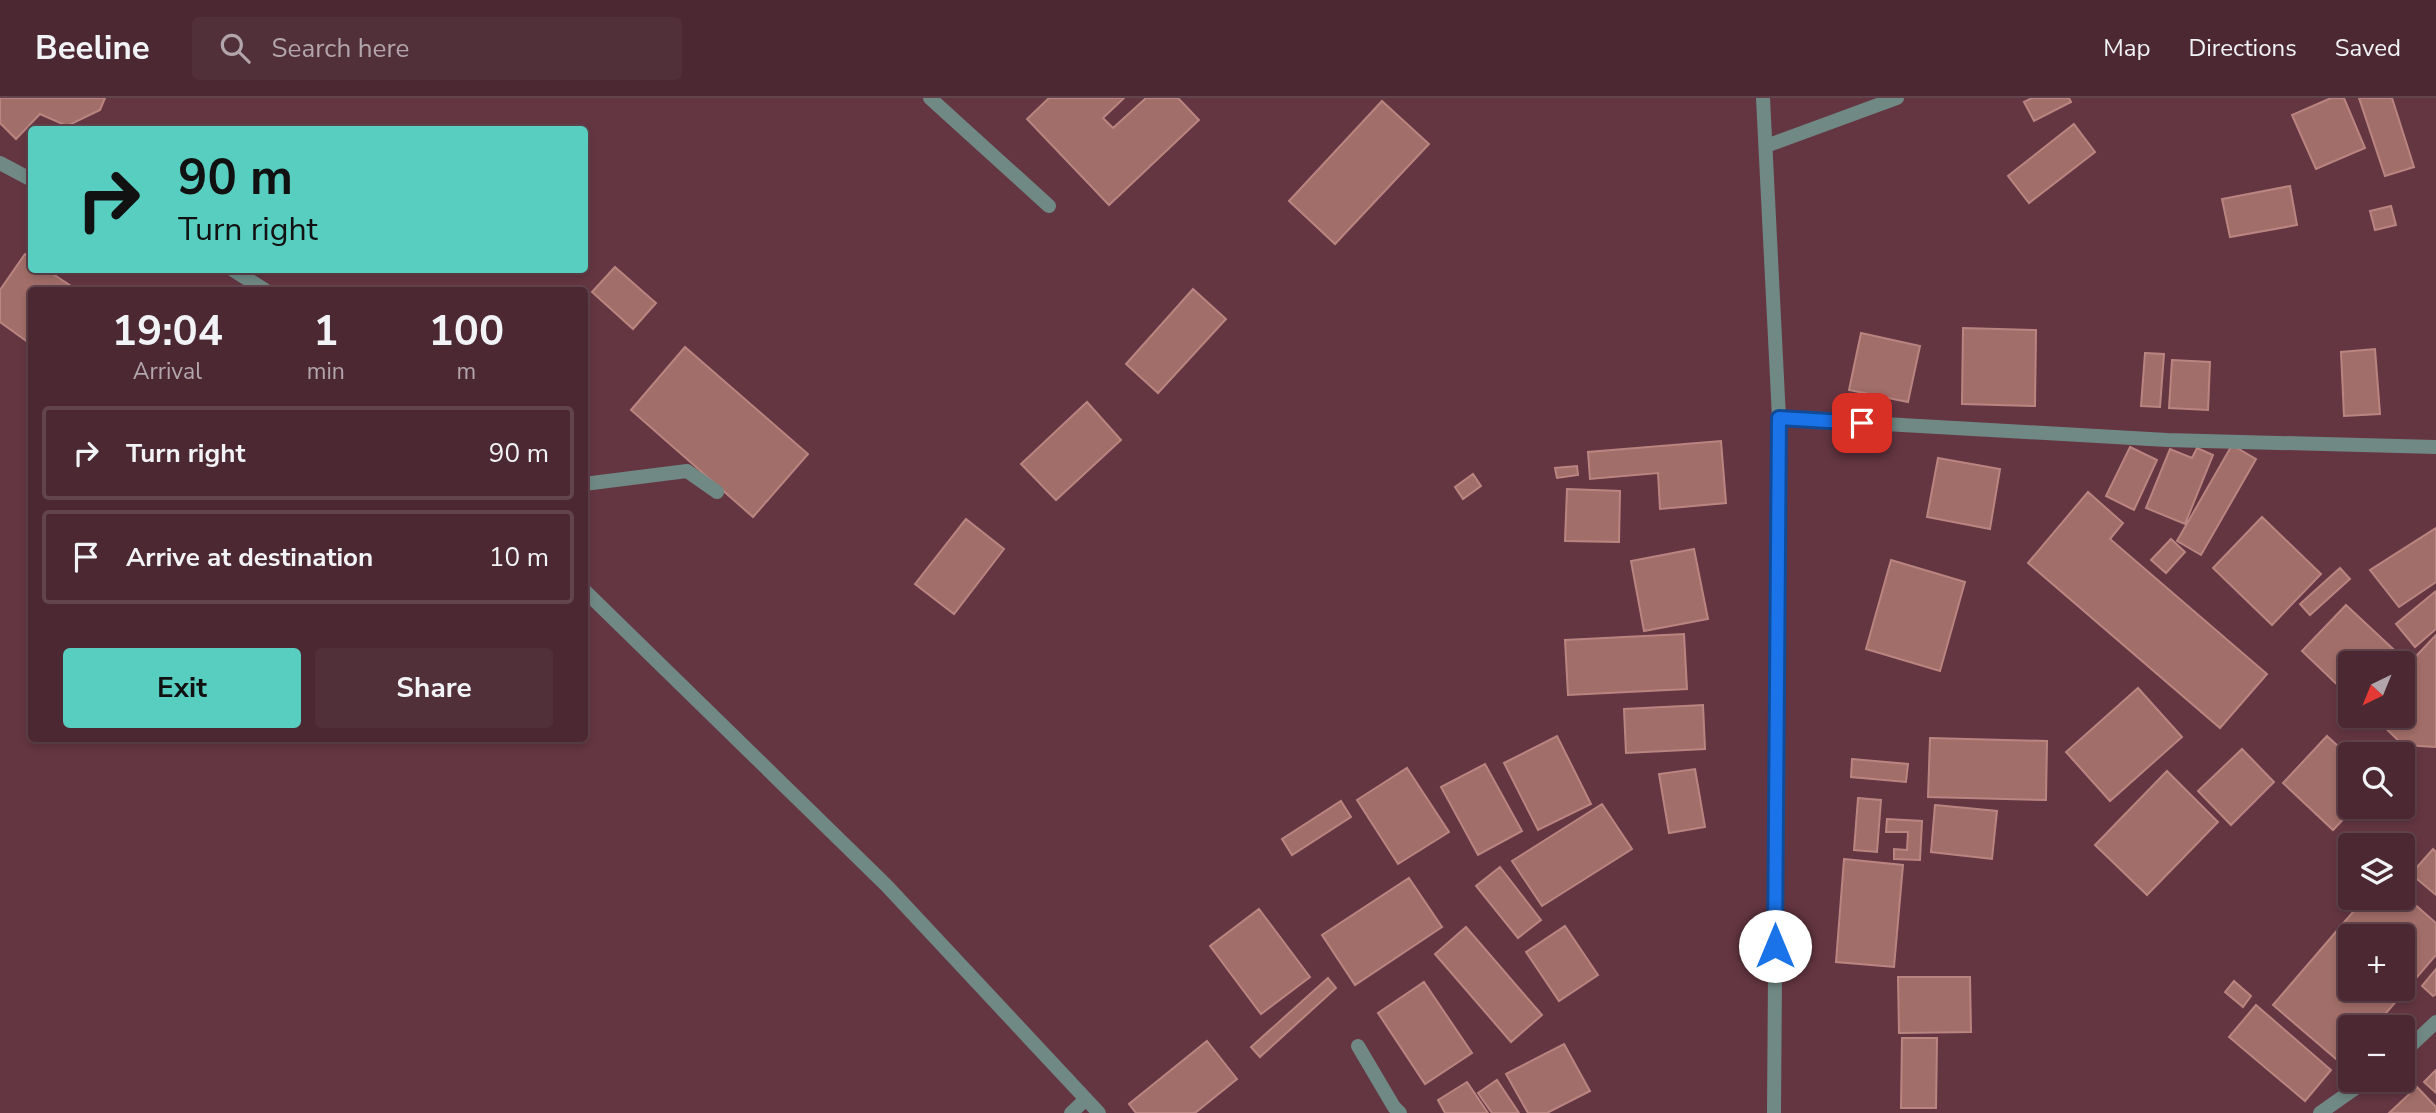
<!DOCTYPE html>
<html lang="en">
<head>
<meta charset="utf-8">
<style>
	body { margin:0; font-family:"Nunito Sans",sans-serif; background:#52303a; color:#f1f3f6; height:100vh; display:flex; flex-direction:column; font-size:26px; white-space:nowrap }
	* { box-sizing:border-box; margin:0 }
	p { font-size:23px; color:#b2a6ac }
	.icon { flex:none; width:38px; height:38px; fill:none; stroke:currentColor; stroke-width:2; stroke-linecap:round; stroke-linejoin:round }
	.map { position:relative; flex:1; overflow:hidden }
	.details { position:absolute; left:28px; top:189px; width:560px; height:455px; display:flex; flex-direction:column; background:#4b2832; border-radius:7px; box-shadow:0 4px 10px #0003,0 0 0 2px #62444d }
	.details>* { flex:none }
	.banner { position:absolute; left:28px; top:28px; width:560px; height:147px; border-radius:7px; box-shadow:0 4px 10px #0003,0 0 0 2px #62444d; background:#58cec0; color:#111; overflow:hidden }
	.needle { width:46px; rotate:223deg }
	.fabs { position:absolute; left:2338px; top:553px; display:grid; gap:14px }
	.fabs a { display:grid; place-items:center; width:77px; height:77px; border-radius:7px; background:#4b2832; box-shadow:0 4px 10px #0003,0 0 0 2px #62444d; font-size:35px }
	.pin { position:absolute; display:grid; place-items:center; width:60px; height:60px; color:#fff; margin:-30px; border-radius:14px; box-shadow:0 4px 10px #0006 }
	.me { position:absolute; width:77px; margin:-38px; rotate:0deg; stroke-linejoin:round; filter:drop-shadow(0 0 5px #0008) }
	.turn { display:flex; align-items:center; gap:24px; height:147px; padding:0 35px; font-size:32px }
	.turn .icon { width:91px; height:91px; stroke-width:2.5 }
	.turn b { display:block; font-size:49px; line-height:60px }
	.eta { display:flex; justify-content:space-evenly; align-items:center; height:119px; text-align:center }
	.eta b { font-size:42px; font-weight:700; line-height:49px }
	.button { display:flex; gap:14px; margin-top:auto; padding:14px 35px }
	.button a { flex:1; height:80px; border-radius:7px; background:#58cec0; color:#111; font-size:28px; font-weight:700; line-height:80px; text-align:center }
	.button a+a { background:#52303a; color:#f1f3f6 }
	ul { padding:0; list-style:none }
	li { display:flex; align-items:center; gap:21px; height:94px; margin:0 14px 10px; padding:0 21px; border:4px solid #62444d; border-radius:7px }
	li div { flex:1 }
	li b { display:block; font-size:26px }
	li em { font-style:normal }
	header { display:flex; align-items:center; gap:42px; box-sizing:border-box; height:98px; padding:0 35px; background:#4b2832; border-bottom:2px solid #62444d }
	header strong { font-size:33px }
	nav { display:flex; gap:38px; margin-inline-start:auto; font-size:24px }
	.search { width:490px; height:63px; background:#52303a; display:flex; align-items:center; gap:18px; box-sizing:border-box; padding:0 24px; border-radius:7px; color:#b2a6ac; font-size:26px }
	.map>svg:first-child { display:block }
</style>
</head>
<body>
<header>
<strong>Beeline</strong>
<div class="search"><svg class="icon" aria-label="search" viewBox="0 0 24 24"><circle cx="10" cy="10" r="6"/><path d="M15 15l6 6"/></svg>Search here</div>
<nav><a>Map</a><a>Directions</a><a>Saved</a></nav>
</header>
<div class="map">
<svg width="2436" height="1015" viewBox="0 0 2436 1015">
	<rect width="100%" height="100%" fill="#643642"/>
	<path fill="#a26e69" stroke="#ba8580" stroke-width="2" fill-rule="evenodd" d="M0,0H105L100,12L67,28L40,16L16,41L0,25Z
		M1049,0H1124L1103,20L1113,30L1146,0H1178L1199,22L1109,107L1027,21Z
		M2032,0H2069L2071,4L2034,23L2024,4Z
		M2331,0H2344L2365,50L2316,71L2292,17Z
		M2359,0H2392L2414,69L2385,78Z
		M1382,3L1429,46L1335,146L1289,103Z
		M2074,26L2095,54L2029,105L2008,78Z
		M2290,88L2297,127L2230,139L2222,101Z
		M2391,108L2396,127L2375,132L2370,113Z
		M25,156L32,160V172H47L77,192H32V247L0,224V192Z
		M615,169L656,205L633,231L592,194Z
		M1193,191L1226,221L1158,295L1126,266Z
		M1963,230L2036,232L2035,308L1962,306Z
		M1861,235L1920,248L1908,304L1849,292Z
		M685,249L808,356L753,419L631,312Z
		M2375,251L2380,316L2344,318L2341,254Z
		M2145,255L2164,256L2160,309L2141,308Z
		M2172,262L2210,264L2208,312L2169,310Z
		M1087,304L1121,342L1056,402L1021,366Z
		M1721,343L1726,405L1660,411L1658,375L1590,381L1588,354Z
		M2232,347L2256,361L2201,457L2177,443Z
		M2130,349L2157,362L2134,412L2106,398Z
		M2197,350L2213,357L2185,426L2146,410L2170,351L2192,360Z
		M1938,360L2000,371L1990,431L1927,419Z
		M1577,368L1578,377L1557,380L1555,370Z
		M1473,376L1481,388L1463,401L1455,389Z
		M1567,391L1620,393L1619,444L1565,443Z
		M2088,394L2123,425L2110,441L2267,576L2220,630L2028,465Z
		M2262,419L2321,476L2272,527L2213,470Z
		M966,421L1004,451L954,516L915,486Z
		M2436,430V484L2399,509L2370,472Z
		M2171,441L2185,454L2166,475L2151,462Z
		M1694,451L1708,521L1644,533L1631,463Z
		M1891,462L1965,484L1940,573L1866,551Z
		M2340,470L2350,481L2310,517L2300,506Z
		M2436,493V531L2415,549L2396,526Z
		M2346,507L2406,563L2403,566L2350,565V599L2302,553Z
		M1684,536L1687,591L1568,597L1565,542Z
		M2436,537V649L2403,647L2373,618H2403V572Z
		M2138,590L2182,639L2110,703L2066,654Z
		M1703,607L1705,651L1626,655L1624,611Z
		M1557,638L1591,706L1538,732L1504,665Z
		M2327,638L2350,659V709H2355L2333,732L2283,685Z
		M1930,640L2047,643L2046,702L1928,699Z
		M2242,651L2274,684L2231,727L2198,693Z
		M1852,661L1908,666L1906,684L1851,679Z
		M1485,666L1522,733L1478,757L1441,689Z
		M1407,670L1449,734L1398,766L1357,702Z
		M1695,671L1705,729L1669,735L1659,676Z
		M2167,673L2218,724L2147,797L2095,747Z
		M1858,700L1881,702L1877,754L1854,752Z
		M1341,703L1351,719L1292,757L1282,741Z
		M1602,706L1632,751L1542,808L1512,763Z
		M1935,707L1997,713L1992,761L1931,754Z
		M1887,721L1922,723L1920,762L1894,761V751L1907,752L1908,734H1886Z
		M2433,751L2436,754V797L2411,776Z
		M1844,761L1903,767L1894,869L1836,864Z
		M1500,769L1541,822L1518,840L1476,788Z
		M1409,780L1442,829L1355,887L1322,837Z
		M2403,796L2436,825V857L2374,929H2350V957L2342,966L2273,907L2365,800H2403ZM2350,838H2403V891H2350Z
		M1259,811L1310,879L1261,916L1210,848Z
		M1565,828L1598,877L1559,903L1526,854Z
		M1466,829L1542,917L1511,944L1435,856Z
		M2436,871V896L2433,898L2422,888Z
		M1898,879H1970L1971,934L1899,935Z
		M1328,880L1336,890L1260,959L1251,949Z
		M2234,883L2251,898L2243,909L2225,894Z
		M1424,884L1472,955L1425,986L1378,915Z
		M2256,907L2331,972L2305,1003L2229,939Z
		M1902,940H1937L1936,1010H1901Z
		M1207,943L1237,981L1195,1015H1136L1129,1006Z
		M1564,946L1590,993L1547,1015H1528L1506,976Z
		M2436,972V995L2424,984Z
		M1497,982L1519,1015H1492L1478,995Z
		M1467,984L1488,1015H1445L1438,1002Z
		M2417,989L2436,1009V1015H2389Z"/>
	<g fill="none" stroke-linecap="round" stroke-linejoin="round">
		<path stroke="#708985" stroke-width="14" d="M930,0L1049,108
			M1763,0L1779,320L1774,1015
			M1766,48L1897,0
			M0,65L32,82
			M233,172L265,192
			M1779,320L2167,342L2436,349
			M584,386L687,373L717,394
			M584,492L886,787L1099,1015
			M1358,948L1394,1009L1400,1015
			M2403,955L2436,924
			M1071,1015L1086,1001
			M2320,1015L2367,982"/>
	</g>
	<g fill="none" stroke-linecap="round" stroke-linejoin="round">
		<g stroke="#114b97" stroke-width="18">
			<path id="route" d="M1775,848L1779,320L1862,325"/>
		</g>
		<use href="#route" stroke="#1a73e8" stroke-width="12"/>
	</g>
</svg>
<div class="fabs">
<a><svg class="needle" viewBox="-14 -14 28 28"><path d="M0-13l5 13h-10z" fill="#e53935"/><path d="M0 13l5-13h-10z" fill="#b2a6ac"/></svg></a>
<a><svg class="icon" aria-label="search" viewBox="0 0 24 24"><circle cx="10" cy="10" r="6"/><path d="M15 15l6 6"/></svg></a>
<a><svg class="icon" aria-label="layers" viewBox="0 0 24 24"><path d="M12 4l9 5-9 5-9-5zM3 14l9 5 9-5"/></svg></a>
<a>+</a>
<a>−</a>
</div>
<div class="pin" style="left:1862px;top:325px;background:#d93025"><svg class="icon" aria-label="arrive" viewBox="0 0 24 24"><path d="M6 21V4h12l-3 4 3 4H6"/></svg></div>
<svg class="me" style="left:1775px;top:848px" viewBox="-20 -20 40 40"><circle r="19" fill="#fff"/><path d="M0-13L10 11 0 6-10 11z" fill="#1a73e8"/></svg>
<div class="banner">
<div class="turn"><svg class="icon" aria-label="right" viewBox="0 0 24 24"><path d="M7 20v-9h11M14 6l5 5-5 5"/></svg><div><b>90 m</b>Turn right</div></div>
</div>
<section class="details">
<div class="eta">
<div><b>19:04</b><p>Arrival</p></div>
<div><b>1</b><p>min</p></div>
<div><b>100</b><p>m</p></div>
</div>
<ul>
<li><svg class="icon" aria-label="right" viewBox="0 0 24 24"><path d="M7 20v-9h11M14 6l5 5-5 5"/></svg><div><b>Turn right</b></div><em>90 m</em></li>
<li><svg class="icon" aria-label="arrive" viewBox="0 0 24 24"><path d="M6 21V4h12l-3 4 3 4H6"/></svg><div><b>Arrive at destination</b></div><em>10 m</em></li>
</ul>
<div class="button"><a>Exit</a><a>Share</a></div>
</section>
</div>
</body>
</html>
